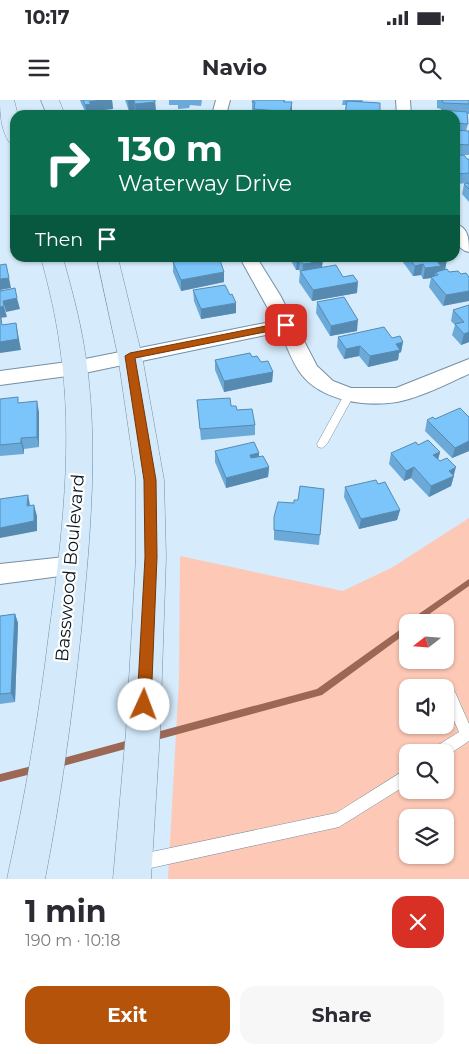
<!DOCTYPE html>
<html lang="en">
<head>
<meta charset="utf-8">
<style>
	body { margin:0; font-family:Montserrat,sans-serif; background:#f7f7f7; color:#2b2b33; height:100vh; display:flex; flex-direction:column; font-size:19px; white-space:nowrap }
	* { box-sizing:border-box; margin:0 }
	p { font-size:16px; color:#7c7c81 }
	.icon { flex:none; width:28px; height:28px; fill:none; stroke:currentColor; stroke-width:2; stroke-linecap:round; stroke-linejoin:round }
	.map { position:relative; height:779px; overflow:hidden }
	.panel { display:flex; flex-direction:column; background:#fff; flex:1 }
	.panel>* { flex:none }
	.banner { position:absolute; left:10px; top:10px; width:450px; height:152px; border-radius:15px; box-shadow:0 1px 4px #0004; background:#0b6e4f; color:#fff; overflow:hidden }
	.needle { width:32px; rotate:253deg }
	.fabs { position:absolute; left:399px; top:514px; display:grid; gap:10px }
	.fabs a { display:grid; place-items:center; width:55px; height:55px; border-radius:10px; background:#fff; box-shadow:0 1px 4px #0004; font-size:25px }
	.pin { position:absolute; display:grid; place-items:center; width:42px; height:42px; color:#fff; margin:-21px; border-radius:10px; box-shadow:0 2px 8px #0006 }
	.me { position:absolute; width:55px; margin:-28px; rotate:2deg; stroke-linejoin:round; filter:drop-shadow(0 0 4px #0008) }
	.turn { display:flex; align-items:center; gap:18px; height:105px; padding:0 25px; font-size:22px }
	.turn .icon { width:65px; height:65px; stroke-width:2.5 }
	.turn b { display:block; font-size:35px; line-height:42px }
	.then { display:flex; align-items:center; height:48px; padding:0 25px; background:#0003; gap:10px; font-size:19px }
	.round { display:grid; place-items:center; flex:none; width:52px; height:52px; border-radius:15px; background:#f7f7f7 }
	.head { display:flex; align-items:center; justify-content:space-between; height:85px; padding:0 25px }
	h1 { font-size:30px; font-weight:700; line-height:38px }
	.button { display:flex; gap:10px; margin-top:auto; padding:10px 25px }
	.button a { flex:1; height:58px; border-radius:15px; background:#b45309; color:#fff; font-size:20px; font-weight:700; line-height:58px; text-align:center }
	.button a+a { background:#f7f7f7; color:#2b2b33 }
	.status { display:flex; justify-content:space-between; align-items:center; height:35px; padding:0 25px; background:#fff; direction:ltr }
	.status svg { height:14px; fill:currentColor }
	header { display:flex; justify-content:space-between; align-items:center; height:65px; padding:0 25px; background:#fff; font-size:22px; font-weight:700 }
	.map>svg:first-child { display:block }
</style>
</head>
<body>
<div class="status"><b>10:17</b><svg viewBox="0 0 49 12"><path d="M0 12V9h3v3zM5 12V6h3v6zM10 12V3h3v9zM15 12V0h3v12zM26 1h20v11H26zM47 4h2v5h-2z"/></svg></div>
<header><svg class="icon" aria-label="menu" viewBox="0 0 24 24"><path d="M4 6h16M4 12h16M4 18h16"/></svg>Navio<svg class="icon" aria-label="search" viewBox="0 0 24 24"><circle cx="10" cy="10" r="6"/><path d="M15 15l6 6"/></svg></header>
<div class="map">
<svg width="469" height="779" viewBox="0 0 469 779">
	<rect width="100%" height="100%" fill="#d6ebfc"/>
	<path fill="#fdc8b5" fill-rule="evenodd" d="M469,418V779H168L179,580L180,456L343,491L393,467ZM408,522H445V560H408ZM408,588H445V625H408ZM408,652H445V690H408ZM408,718H445V755H408Z"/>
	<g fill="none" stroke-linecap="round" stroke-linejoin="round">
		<path fill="#9c6755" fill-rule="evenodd" d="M469,479V486L418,522H409L410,520Z
			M408,524V532L322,595L153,641L150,640L149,637L150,634L153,633L317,589Z
			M133,639L136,640L137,643L136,646L133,647L56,668L53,667L52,664L53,661L56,660Z
			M36,665L39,666L40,669L39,672L0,682V674Z"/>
		<g stroke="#768fa2" stroke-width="1">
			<path id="service" d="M349,291L354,295L327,344L322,348L318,347L317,344L344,295Z
				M450,590L455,592L469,624V641L445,657V652H433L435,647L459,632L445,600V592Z
				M408,668V684L339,727L137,771L132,768L129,763L132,758L137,755L336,713Z"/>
		</g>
		<g stroke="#768fa2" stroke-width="2">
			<path id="minor" d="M216,0H230L226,15H212Z
				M396,0H410L411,15H397Z
				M455,124C469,127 469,140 469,152C455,149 455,136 455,124Z
				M240,158H257L280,195L317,266L333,281L351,288H396L469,259V274C446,284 422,297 397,302C365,307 322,301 301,274C292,262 287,246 280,232L75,275L0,285V271L75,261L275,221Z
				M74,456L83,459L86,466L83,473L0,484V464Z"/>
		</g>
		<g stroke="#768fa2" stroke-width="1">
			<path id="secondary" d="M0,0H14L18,15H15V43L9,42C1,30 0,13 0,0Z
				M41,0H59L65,15H47Z
				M41,158H63C71,187 79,216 84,246C100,340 90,438 81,532C72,616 61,697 45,779H7C25,697 39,616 49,533C62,439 74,342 60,247C56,217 49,187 41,158Z
				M97,158H118L142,256L164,380L166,457L160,632L151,779H113L126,632L136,457V380L118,256Z"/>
		</g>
		<use href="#service" fill="#fff" fill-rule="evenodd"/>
		<use href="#minor" fill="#fff" fill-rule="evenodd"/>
		<use href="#secondary" fill="#d4eafb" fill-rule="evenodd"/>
	</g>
	<path fill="#6ba9d8" d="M80,0H112L113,9L91,11L92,14L87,15L81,3Z
		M125,0H155L156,12L136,14L135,10L129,11Z
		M169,0H202L201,6L190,5L189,8L178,9V5H169Z
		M285,0V2H292L291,15H254V12L252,11V2Z
		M343,0H363L362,2L380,3L379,15H345L346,5H342Z
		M437,0H469V14H467L468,24L466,31H469V55H464L467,59H469V83L456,84L455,83V56L463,55H455V15H438V12H441V9L437,8Z
		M469,83V102L462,94L464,84Z
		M285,158H324H323L322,167L343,177L357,193L312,201L299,182L300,171L299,170H296L290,159L286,160Z
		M400,158H446L447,159L445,170L449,172L458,171L443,206L429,187L431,178L423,179L421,175L413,176Z
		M173,162L224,182L181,191L173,172Z
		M193,190L236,213L201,219L194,201Z
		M317,202L357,231L330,236L316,213Z
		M469,205V242L461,245L452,235L455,225L451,221L453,210Z
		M338,237L392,238L403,242L401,252L399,253L398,260L368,267L359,256L344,259L337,247Z
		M252,257L273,272L272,282L224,292L215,270V260Z
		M0,299L39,312V347L24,349V354L0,356Z
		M197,300L231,306L255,325V335L201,340Z
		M469,317V351L452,358L425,331L427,320Z
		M418,345L440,352L438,360L454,376L451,386L429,397L411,378L404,381L389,364L391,353Z
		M215,351L259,353V357L269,367L268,377L226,388L215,362Z
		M345,387L400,410L397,420L359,429L344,397Z
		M324,389L319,445L274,440V417L298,400Z
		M15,514L18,523L15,602L0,604V516Z"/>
	<path fill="#578ab0" d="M101,0H112L113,9L91,11L92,14L87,15L85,5L89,2Z
		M134,0L135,10L129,11L128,1Z
		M155,2L156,12L136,14L135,4Z
		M292,2V12L291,15H290Z
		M317,158H324H323L322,167L302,175L303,164L310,159Z
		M300,159L299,170H296L297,160Z
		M447,159L445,170L438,175L436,172L434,177H431V178L423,179L425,168L437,161Z
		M423,164L421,175L413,176L415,166Z
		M224,172V182L181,191V180Z
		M9,178L11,188L0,190V179Z
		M358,182L357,193L312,201L313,190Z
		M469,191V201L443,206L446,195Z
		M17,198L20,209L6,212L3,201Z
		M236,203V213L201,219V209Z
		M4,206L7,217L0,218V207Z
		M358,220L357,231L330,236L331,226Z
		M16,223L21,250L0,253V242Z
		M469,232V242L461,245L464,234Z
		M403,242L401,252L399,253L398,260L368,267L370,256L396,244Z
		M360,246L359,256L344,259L346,249Z
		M273,272L272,282L224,292V281Z
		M37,301L39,312V347L37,337Z
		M21,338L24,349V354L21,343Z
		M469,341V351L452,358L455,348Z
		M440,352L437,363L433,355Z
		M259,353V364L250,366V355Z
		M269,367L268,377L226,388V378Z
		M414,367L411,378L404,381L406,371Z
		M456,367L451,386L429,397L431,386L449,371Z
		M28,395L30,405L27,406Z
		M34,405L37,416V431L0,438V428Z
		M400,410L397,420L359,429L361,419Z
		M15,514L18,523L15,602L11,593Z"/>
	<path fill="#7cc5fb" stroke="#578ab0" d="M83,0H101L89,2L91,4L85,5Z
		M127,0H155V2L135,4L134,0L128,1Z
		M253,0H284V2H292L290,12L254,9L255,2H252Z
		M442,0H469V4L443,3Z
		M347,1L380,3V12L374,11L373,15L345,14Z
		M442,10L467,12L468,24L455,23V15H438V12H442Z
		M158,13L189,15H157Z
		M455,30L469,31V45L455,44Z
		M464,55L467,59H469V73L458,74L455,70V56Z
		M469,83V89L464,84Z
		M197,158H218L220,160L224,172L181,180L173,162Z
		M296,158H317L310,159L312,163L303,164L300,159L297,160Z
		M409,158H446L447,159L437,161L441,166L425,168L423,164L415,166Z
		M6,164L9,178L0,179V165Z
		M336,165L343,177L353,175L358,182L313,190L300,171Z
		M447,169L449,172L458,171L461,174L466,173L469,177V191L446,195L431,177L438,175L436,172Z
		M225,185L230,195L232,194L236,203L201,209L193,190Z
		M0,187L1,191L15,188L17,198L3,201L4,206L0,207Z
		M344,197L358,220L331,226L317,202Z
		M469,205V232L464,234L455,224L464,222L453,210Z
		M1,218L2,225L16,223L18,239L0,242V219Z
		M384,227L392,238L400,236L403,242L396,244L400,250L370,256L360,246L346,249L338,237Z
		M250,253L252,257L257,256L261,262L268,261L273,272L224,281L215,260Z
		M18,297V303L37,301V337L21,338V343L0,345V299Z
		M230,298L231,306H236L237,310L252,309L255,325L200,329L197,300Z
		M460,308L469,317V341L455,348L427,320L433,317L435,319Z
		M428,340L440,352L433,355L440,361L447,358L456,367L449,371L454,376L431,386L414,367L406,371L391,353L416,342L418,345Z
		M254,342L259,353L250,355L251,358L263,356L269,367L226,378L215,351Z
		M376,380L378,384L385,382L400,410L361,419L345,387Z
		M300,386L324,389L320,435L274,430V417L278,402L294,403V400H298Z
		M28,395L27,406L34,405V421L0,428V399Z
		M15,514L11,593L0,594V516Z"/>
	<path fill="#b45309" stroke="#753606" d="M286,222L290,223V227L135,258L156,380L157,457L151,605L149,609L144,611L139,609L137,605L145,457L144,380L125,256L130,253Z"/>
	<g text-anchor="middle" stroke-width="4.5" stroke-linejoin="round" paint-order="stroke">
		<g font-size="18" fill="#0d161d" stroke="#fff">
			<text transform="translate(70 468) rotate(-85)" y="6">Basswood Boulevard</text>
		</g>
	</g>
</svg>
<div class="fabs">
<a><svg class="needle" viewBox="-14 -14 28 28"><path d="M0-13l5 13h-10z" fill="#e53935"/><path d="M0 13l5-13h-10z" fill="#7c7c81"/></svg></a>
<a><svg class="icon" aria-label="sound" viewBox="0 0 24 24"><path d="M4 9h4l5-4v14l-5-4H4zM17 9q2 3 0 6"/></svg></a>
<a><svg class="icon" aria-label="search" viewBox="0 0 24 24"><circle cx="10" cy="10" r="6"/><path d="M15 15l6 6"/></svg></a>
<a><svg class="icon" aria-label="layers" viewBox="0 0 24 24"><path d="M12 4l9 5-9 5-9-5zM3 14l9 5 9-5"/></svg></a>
</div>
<div class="pin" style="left:286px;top:225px;background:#d93025"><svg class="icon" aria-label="arrive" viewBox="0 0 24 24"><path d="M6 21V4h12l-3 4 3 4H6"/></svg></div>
<svg class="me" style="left:144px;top:605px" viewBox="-20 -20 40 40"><circle r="19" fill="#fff"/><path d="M0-13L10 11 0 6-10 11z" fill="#b45309"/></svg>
<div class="banner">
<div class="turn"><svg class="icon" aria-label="right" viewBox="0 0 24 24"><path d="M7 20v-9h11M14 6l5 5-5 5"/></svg><div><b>130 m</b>Waterway Drive</div></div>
<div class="then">Then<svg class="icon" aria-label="arrive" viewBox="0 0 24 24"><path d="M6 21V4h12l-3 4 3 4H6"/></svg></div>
</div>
</div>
<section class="panel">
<div class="head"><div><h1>1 min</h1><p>190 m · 10:18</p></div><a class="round" style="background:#d93025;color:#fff"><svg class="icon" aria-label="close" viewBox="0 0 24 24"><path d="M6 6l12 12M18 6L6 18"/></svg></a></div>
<div class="button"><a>Exit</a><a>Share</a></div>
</section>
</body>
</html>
